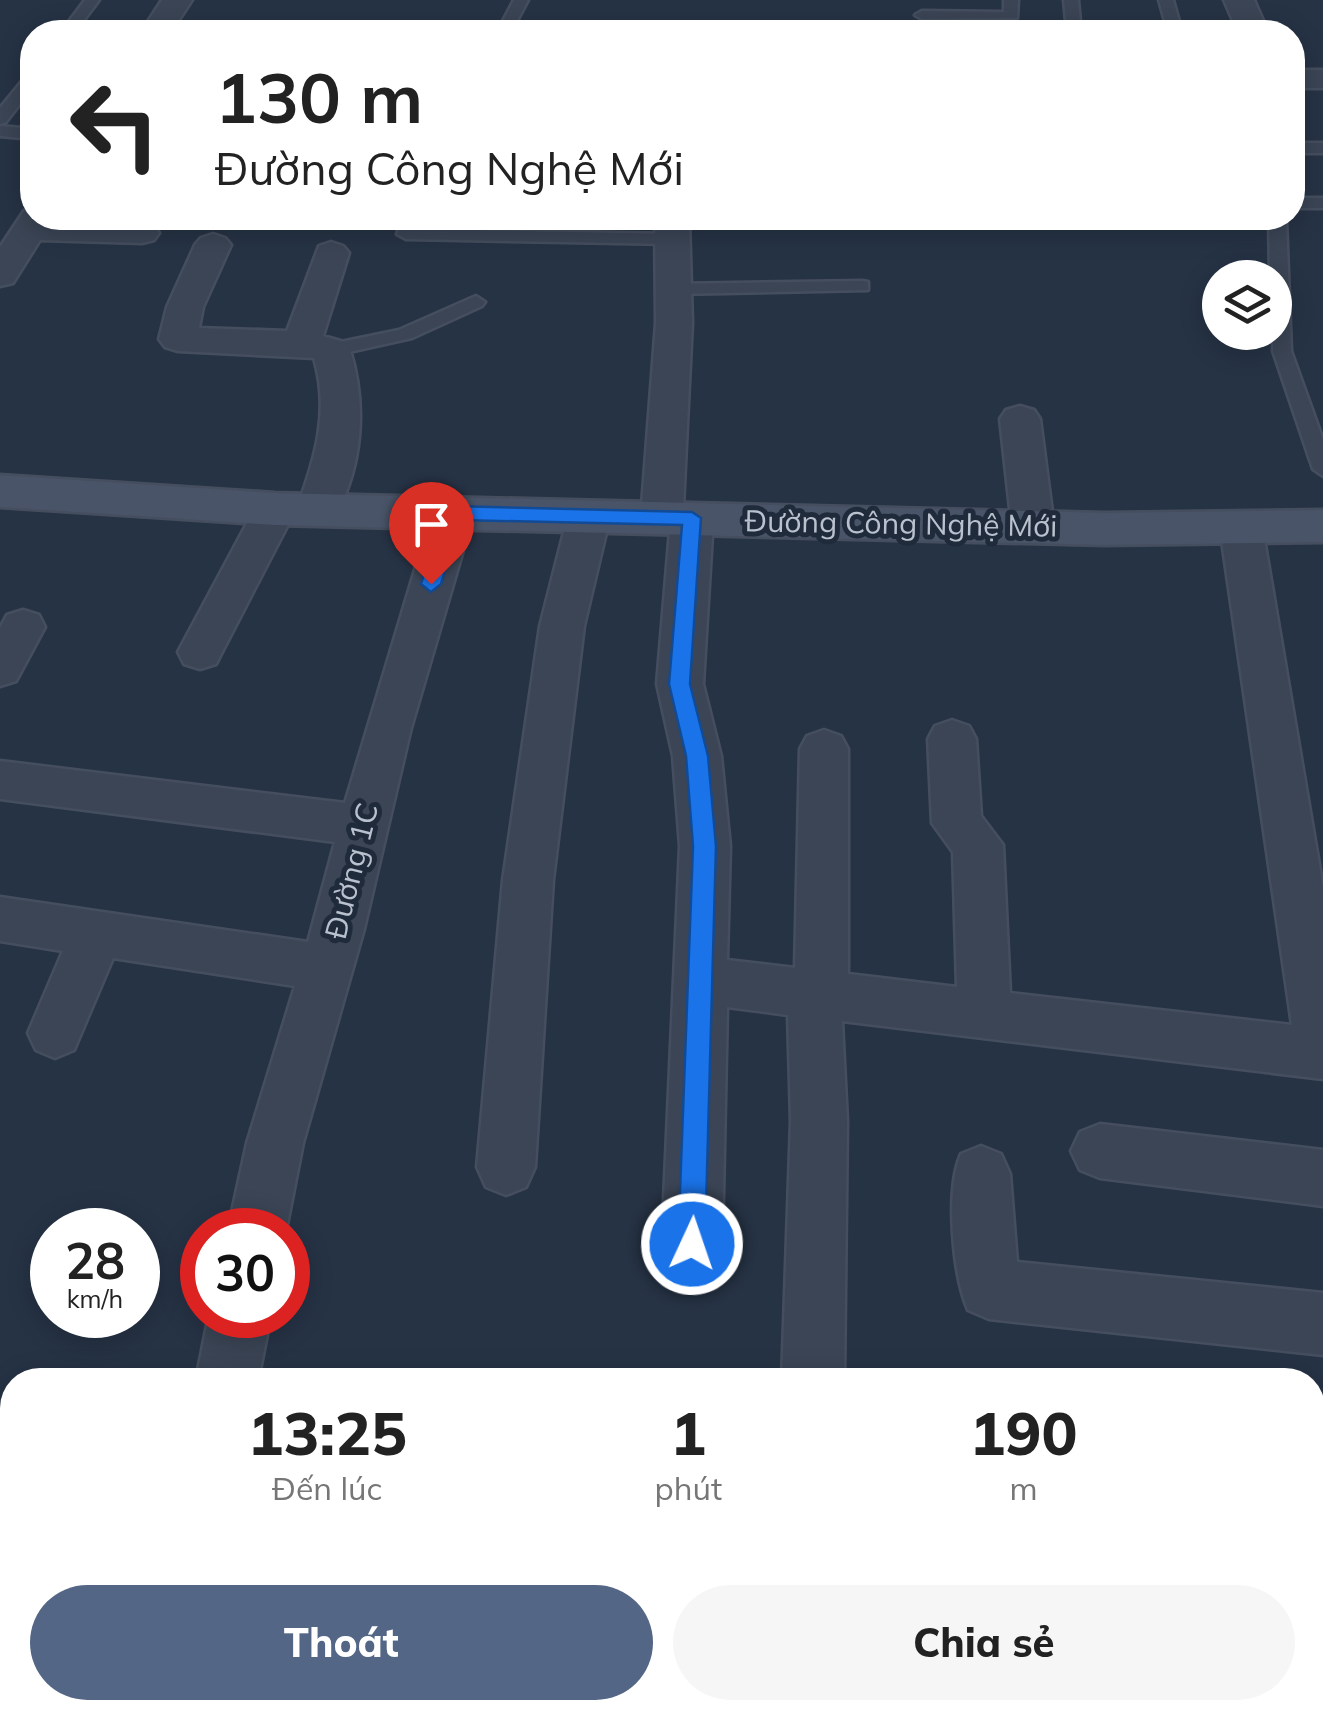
<!DOCTYPE html>
<html lang="vi">
<head>
<meta charset="utf-8">
<style>
	body { margin:0; font-family:Mulish,sans-serif; background:#f6f6f6; color:#222; height:100vh; display:flex; flex-direction:column; font-size:38px; white-space:nowrap }
	* { box-sizing:border-box; margin:0 }
	p { font-size:32px; color:#767676 }
	.icon { flex:none; width:55px; height:55px; fill:none; stroke:currentColor; stroke-width:2; stroke-linecap:round; stroke-linejoin:round }
	.map { position:relative; flex:1; overflow:hidden }
	.sheet { position:absolute; left:0px; top:1368px; width:1325px; height:352px; display:flex; flex-direction:column; background:#fff; border-radius:40px 40px 0 0; box-shadow:0 5px 25px #0003 }
	.sheet>* { flex:none }
	.top-card { position:absolute; left:20px; top:20px; width:1285px; height:210px; border-radius:40px; box-shadow:0 5px 25px #0003; background:#fff; color:#222; overflow:hidden }
	.buttons { position:absolute; left:1202px; top:260px; display:grid; gap:20px }
	.buttons a { display:grid; place-items:center; width:90px; height:90px; border-radius:50%; background:#fff; box-shadow:0 5px 25px #0003; font-size:50px }
	.speed { position:absolute; left:30px; top:1208px; display:flex; gap:20px; font-size:50px; font-weight:700; text-align:center }
	.speed>* { display:grid; place-content:center; width:130px; height:130px; border-radius:50%; background:#fff; box-shadow:0 5px 25px #0003; line-height:1 }
	.speed small { font-size:25px; font-weight:400 }
	.speed .limit { border:15px solid #d22; background:#fff; color:#111 }
	.pin { position:absolute; display:grid; place-items:center; width:85px; height:85px; color:#fff; margin:-102px -42px; border-radius:50% 50% 50% 0; rotate:-45deg; box-shadow:0 0 10px #0007 }
	.pin .icon { rotate:45deg }
	.me { position:absolute; width:110px; margin:-55px; rotate:3deg; stroke-linejoin:round; filter:drop-shadow(0 0 8px #0008) }
	.turn { display:flex; align-items:center; gap:35px; height:210px; padding:0 30px; font-size:45px }
	.turn .icon { width:130px; height:130px; stroke-width:2.5 }
	.turn b { display:block; font-size:70px; line-height:85px }
	.eta { display:flex; justify-content:space-evenly; align-items:center; height:170px; text-align:center }
	.eta b { font-size:60px; font-weight:800; line-height:70px }
	.button { display:flex; gap:20px; margin-top:auto; padding:20px 30px }
	.button a { flex:1; height:115px; border-radius:60px; background:#536685; color:#fff; font-size:40px; font-weight:800; line-height:115px; text-align:center }
	.button a+a { background:#f6f6f6; color:#222 }
	.map>svg:first-child { display:block }
</style>
</head>
<body>
<div class="map">
<svg width="1323" height="1719" viewBox="0 0 1323 1719">
	<rect width="100%" height="100%" fill="#263345"/>
	<g fill="none" stroke-linecap="round" stroke-linejoin="round">
		<g stroke="#454e5e" stroke-width="5">
			<path id="lane" d="M85,0H99L75,32H61Z
				M514,0H528L511,32H497Z
				M1004,0H1018L1017,18L922,19L915,15L922,11L1004,12Z
				M1064,0H1078L1081,32H1067Z
				M1159,0H1173L1182,32H1168Z
				M32,73V88L6,122L0,124V108L27,75Z
				M0,126L32,129V139L0,136Z
				M1292,143H1323V153H1292Z
				M1292,198H1323V208H1292Z
				M403,218H419L416,229L672,234L681,239L672,244L406,239L397,234Z
				M1269,218H1286L1291,351L1323,440V476L1313,469L1273,351L1275,278H1270Z
				M862,281L868,282V290L674,294L665,289L674,284Z
				M476,296L485,302L482,306L412,338L331,356L322,350L331,344L399,330Z"/>
		</g>
		<g stroke="#454e5e" stroke-width="5">
			<path id="street" d="M162,0H192L171,32H141Z
				M1224,0H1254L1268,32H1238Z
				M1292,70H1323V88H1292Z
				M32,209V218L142,223L154,226L159,233L154,240L142,243L40,240L13,283L0,286V247L24,211Z
				M655,218H689L692,323L683,507L692,504L707,509L713,519L703,684L721,756L730,846L727,960L795,968L800,749L807,736L824,730L841,736L848,749V974L957,987L953,852L932,823L928,739L935,726L952,720L969,726L976,739L981,816L1003,845L1010,993L1292,1025L1220,527L1226,517L1241,512L1256,517L1262,527L1323,888V1079L842,1021L847,1121L844,1380H782L791,1121L788,1015L727,1007L722,1244L713,1265L692,1274L671,1265L662,1244L680,846L673,756L657,684L670,530L662,533L647,528L641,518L656,323Z
				M213,234L225,238L231,245L203,307L199,328L287,331L319,246L331,242L343,246L349,253L323,336L344,342L350,350C367,405 363,468 333,519L318,523L303,519L297,509C315,457 330,413 314,358L178,351L165,347L159,339L167,307L195,245L201,238Z
				M1020,406L1034,410L1040,419L1054,527L1048,537L1033,542L1018,537L1012,527L1000,419L1006,410Z
				M275,495L290,499L296,509L222,652L216,664L200,669L184,664L178,652L260,499Z
				M453,498L468,503L474,513L411,728L364,929L303,1143L286,1230H228L247,1143L295,986L113,958L74,1050L55,1058L36,1050L28,1033L63,951L0,941V897L308,942L335,842L0,799V761L345,803L432,513L438,503Z
				M589,501L604,506L610,516L584,626L553,880L535,1167L526,1187L506,1195L486,1187L477,1167L503,880L540,626L568,516L574,506Z
				M23,610L39,615L45,627L16,681L0,686V628L7,615Z
				M1100,1124L1323,1150V1206L1100,1178L1080,1170L1071,1151L1080,1132Z
				M981,1146L1001,1154L1010,1174L1017,1262L1323,1293V1355L989,1319L968,1310C953,1275 945,1190 961,1154Z
				M209,1315H271L258,1380H196Z
				M0,1501L12,1503V1569L0,1567Z
				M1312,1558L1323,1559V1627L1312,1626Z
				M139,1708H209L207,1719H137Z"/>
		</g>
		<g stroke="#454e5e" stroke-width="5">
			<path id="secondary" d="M0,475L275,493L1105,513L1323,510V542L1105,545L275,525L0,507Z"/>
		</g>
		<use href="#lane" fill="#3b4555" fill-rule="evenodd"/>
		<use href="#street" fill="#3b4555" fill-rule="evenodd"/>
		<use href="#secondary" fill="#495468" fill-rule="evenodd"/>
	</g>
	<path fill="#1a73e8" stroke="#114b97" stroke-width="2.5" d="M453,506L692,512L701,518L690,684L708,756L716,846L705,1244L701,1254L692,1258L682,1254L678,1244L693,846L686,756L669,684L682,525L460,520L441,584L431,592L421,584L443,513Z"/>
	<g text-anchor="middle" stroke-width="10" stroke-linejoin="round" paint-order="stroke">
		<g font-size="30" fill="#b9c1ce" stroke="#1f2a3a">
			<text transform="translate(901 524) rotate(1)" y="10">Đường Công Nghệ Mới</text>
			<text transform="translate(352 871) rotate(-76)" y="10">Đường 1C</text>
		</g>
	</g>
</svg>
<div class="buttons">
<a><svg class="icon" aria-label="layers" viewBox="0 0 24 24"><path d="M12 4l9 5-9 5-9-5zM3 14l9 5 9-5"/></svg></a>
</div>
<div class="speed"><div>28<small>km/h</small></div><div class="limit">30</div></div>
<div class="pin" style="left:431px;top:584px;background:#d93025"><svg class="icon" aria-label="arrive" viewBox="0 0 24 24"><path d="M6 21V4h12l-3 4 3 4H6"/></svg></div>
<svg class="me" style="left:692px;top:1244px" viewBox="-20 -20 40 40"><circle r="17" fill="#1a73e8" stroke="#fff" stroke-width="3"/><path d="M0-11L8 9 0 5-8 9z" fill="#fff"/></svg>
<div class="top-card">
<div class="turn"><svg class="icon" aria-label="left" viewBox="0 0 24 24"><path d="M17 20v-9H6M10 6l-5 5 5 5"/></svg><div><b>130 m</b>Đường Công Nghệ Mới</div></div>
</div>
<section class="sheet">
<div class="eta">
<div><b>13:25</b><p>Đến lúc</p></div>
<div><b>1</b><p>phút</p></div>
<div><b>190</b><p>m</p></div>
</div>
<div class="button"><a>Thoát</a><a>Chia sẻ</a></div>
</section>
</div>
</body>
</html>
